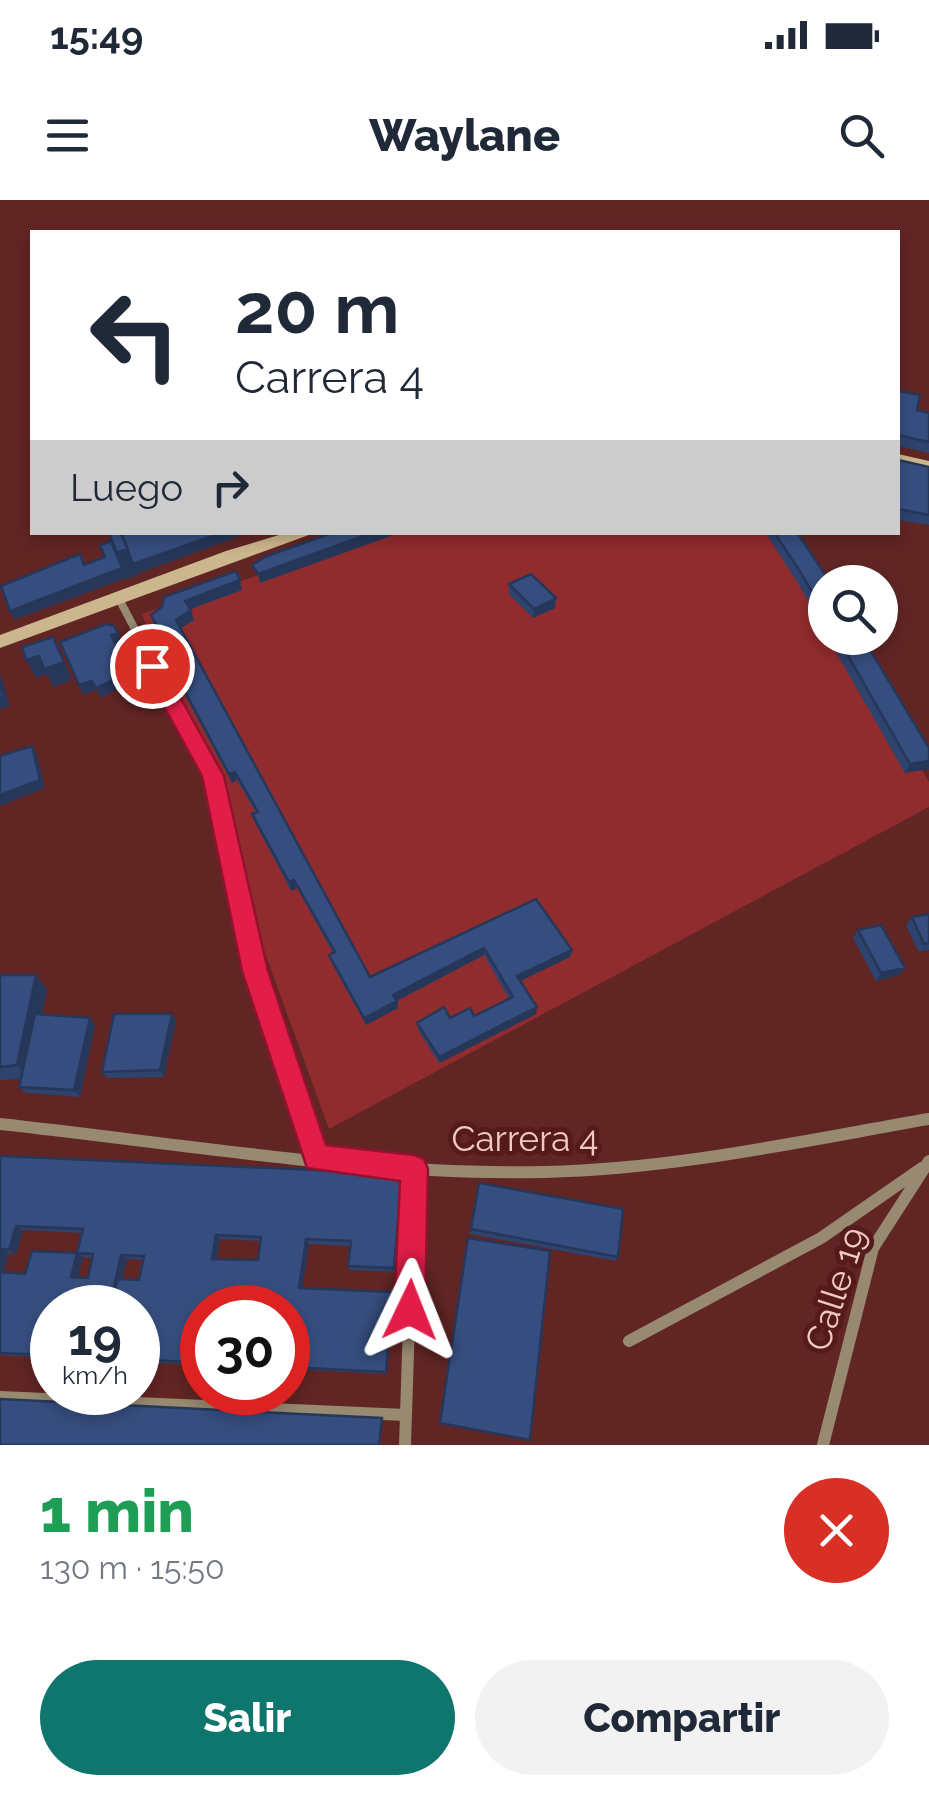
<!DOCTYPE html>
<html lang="es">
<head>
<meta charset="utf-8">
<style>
	body { margin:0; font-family:Raleway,sans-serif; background:#f2f2f3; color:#1f2937; height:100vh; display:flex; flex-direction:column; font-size:38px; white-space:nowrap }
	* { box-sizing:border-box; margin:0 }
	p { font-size:32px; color:#747a83 }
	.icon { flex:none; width:55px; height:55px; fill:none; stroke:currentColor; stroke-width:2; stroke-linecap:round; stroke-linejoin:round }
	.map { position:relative; height:1245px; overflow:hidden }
	.drawer { display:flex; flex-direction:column; background:#fff; flex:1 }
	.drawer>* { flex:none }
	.top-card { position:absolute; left:30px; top:30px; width:870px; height:305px; border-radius:0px; box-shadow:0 5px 15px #0003; background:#fff; color:#1f2937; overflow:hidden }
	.fabs { position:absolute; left:808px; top:365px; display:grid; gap:20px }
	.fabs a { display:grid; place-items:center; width:90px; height:90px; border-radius:50%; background:#fff; box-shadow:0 5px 15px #0003; font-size:50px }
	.speed { position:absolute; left:30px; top:1085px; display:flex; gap:20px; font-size:50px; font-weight:700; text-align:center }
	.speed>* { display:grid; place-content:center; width:130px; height:130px; border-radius:50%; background:#fff; box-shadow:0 5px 15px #0003; line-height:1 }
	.speed small { font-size:25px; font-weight:400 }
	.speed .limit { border:15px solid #d22; background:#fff; color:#111 }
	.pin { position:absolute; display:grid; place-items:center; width:85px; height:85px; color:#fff; margin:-42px; border:5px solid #fff; border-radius:50%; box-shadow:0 2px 10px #0007 }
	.me { position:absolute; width:110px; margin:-55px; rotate:2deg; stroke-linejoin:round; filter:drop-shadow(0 0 8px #0008) }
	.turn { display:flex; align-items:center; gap:35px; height:210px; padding:0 40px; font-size:45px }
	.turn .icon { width:130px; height:130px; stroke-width:2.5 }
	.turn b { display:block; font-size:70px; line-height:85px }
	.then { display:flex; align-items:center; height:95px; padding:0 40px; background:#0003; gap:20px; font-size:38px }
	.round { display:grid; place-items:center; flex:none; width:105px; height:105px; border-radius:52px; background:#f2f2f3 }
	.head { display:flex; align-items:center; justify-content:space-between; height:170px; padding:0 40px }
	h1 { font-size:60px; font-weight:800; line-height:75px; color:#1e9e55 }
	.cta { display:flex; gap:20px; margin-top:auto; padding:20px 40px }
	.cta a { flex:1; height:115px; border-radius:60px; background:#0f766e; color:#fff; font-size:40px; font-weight:800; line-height:115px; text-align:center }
	.cta a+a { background:#f2f2f3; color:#1f2937 }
	.status { display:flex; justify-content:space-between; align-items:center; height:70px; padding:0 50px; background:#fff; direction:ltr }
	.status svg { height:28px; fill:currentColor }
	header { display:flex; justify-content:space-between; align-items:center; height:130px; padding:0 40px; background:#fff; font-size:45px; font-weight:800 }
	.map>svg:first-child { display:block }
</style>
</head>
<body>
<div class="status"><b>15:49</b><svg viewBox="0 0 49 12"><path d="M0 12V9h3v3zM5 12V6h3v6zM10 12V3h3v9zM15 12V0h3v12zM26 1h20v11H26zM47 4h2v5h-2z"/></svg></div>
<header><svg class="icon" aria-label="menu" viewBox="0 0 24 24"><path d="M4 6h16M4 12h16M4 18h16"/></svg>Waylane<svg class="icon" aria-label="search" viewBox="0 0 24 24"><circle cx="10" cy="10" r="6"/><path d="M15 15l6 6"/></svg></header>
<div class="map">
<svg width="929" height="1245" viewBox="0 0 929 1245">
	<rect width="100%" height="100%" fill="#612524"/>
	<path fill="#912c2e" d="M385,333H783L825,397V438H848L929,582V607L329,929L142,414Z"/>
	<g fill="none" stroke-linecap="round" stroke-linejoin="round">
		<path stroke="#978a70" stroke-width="8" d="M118,397L161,479"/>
		<path stroke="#978a70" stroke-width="10" d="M160,476L213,576L255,771L270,817"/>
		<path stroke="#978a70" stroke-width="12" d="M270,815L317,958
			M0,924C177,943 368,976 545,972C675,969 802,941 929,919
			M629,1141L821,1038L922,968
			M0,1197L406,1215
			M405,1245L414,969
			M823,1245L873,1048L929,961"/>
		<path fill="#cbb68d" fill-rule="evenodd" d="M898,254L929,261V271L898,263Z
			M289,332H317L0,448V435L226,351Z"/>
	</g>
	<path fill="#2e436d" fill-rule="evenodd" d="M898,191L917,210L929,213V253L898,246Z
		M898,260L929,267V325L898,320Z
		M765,332H797L825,382V431L798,383Z
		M509,384L555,408L533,418L509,394Z
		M242,390L190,409L194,420L180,428L370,777L536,699L572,750L570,757L520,781L536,814L439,863L418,830L417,823L450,818L474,816L509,799L484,755L397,801L398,808L366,825L331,762L329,755L333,753L297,688L291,691L255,623L252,614L256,613L237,580L232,583L185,495L182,486L187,484L154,425L151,415Z
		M828,438H863L929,548L905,573Z
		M929,714V750L918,751L906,725L912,717Z
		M858,730L899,775L876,781L853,738Z
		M0,775H36L47,789L42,815L90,818L95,825L80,897L26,893L19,887L21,879L0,880Z
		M172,814L176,821L164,877L107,878L102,872Z
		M0,956L402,974V979L395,1072L350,1070L348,1066L350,1046L309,1044L302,1088L393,1096L387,1174L288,1169V1108H202V1165L138,1162V1108H52V1158L0,1155ZM23,1030L82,1033L77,1053L83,1057L93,1058L88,1078L78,1077L83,1057L25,1074L4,1072L9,1053L16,1054ZM220,1039L261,1041L258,1060L217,1059ZM127,1059L143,1060L139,1080L122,1079Z
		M471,1029L618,1057L616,1061L470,1034Z
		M440,1223L530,1240L529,1241L441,1224Z"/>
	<path fill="#263759" d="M221,332H251L137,374V376L126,379V378L14,420L10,411L117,353L128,349Z
		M374,332H402L260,383L258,374Z
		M240,380L242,390L188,410L185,401Z
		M556,398L555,408L533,418L534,409Z
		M191,410L194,420L179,429L176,420Z
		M118,433L121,442L115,445L111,435Z
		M53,437L72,480L53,487L47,474L36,478L26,460Z
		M130,472L134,481L100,498L96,488Z
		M0,474L10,506L0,509Z
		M92,481L96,490L83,495L79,485Z
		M32,546L37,555L45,588L0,606V595Z
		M929,561V569L905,573L910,564Z
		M235,572L237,580L232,583L229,574Z
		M294,680L297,688L291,691L289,682Z
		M484,748V755L394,802L393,795Z
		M572,750L570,757L516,783L517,776Z
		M905,768L899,775L876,781L881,773Z
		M36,775L47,789L29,878L17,865Z
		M397,801L398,808L366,825L364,818Z
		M537,807L536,814L439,863V857Z
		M172,814L176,821L164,877L160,870Z
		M90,818L95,825L80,897L74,890Z
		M402,974V979L395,1072L394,1068Z
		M16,1026L23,1030L16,1054L9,1050Z
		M216,1035L220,1039L216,1063L212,1059Z
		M306,1039L309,1044L302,1091L299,1088Z
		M2,1049L9,1053L3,1076L0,1074V1055Z
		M77,1053L83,1057L77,1081L71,1077Z
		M121,1055L127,1059L117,1103L111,1100Z
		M392,1092L393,1096L387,1174L386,1172Z"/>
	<path fill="#364e7f" stroke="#263759" stroke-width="2.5" fill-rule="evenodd" d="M898,191L920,195L917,210L929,213V242L898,235Z
		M898,260L929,267V315L898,309Z
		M120,332L128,349L117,353L109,333Z
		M121,332H221V333L133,364Z
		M335,332H374L258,374L252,365L267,356Z
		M774,332H797L822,370L830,382H825V415L801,373Z
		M111,341L122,368L10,411L1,386L80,354L84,365L105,357L100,345Z
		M236,371L240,380L185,401L191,410L176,420L370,777L536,699L572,750L517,776L537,807L439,857L417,823L444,807L450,818L470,808L474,816L513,797L484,748L393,795L397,801L364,818L329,755L335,752L294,680L289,682L252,614L258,612L235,572L229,574L182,486L188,484L151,415L162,407L164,397Z
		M531,374L556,398L534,409L509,384Z
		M106,424L114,426L118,433L111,435L130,472L96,488L92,481L79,485L60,442Z
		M53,437L64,462L44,469L39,456L26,460L22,447Z
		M838,438H863L929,548V561L910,564Z
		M0,481L4,497L0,499Z
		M32,546L40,580L0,595V556Z
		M929,714V743L924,744L912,717Z
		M881,725L905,768L881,773L858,730Z
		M0,775H36L17,865L0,867Z
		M35,814L90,818L74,890L19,887Z
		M114,814H172L160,870L102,872Z
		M0,956L402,974L394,1068L348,1066L351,1041L306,1039L299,1088L392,1092L386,1172L288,1167V1108H202V1163L138,1159V1108H52V1155L0,1153V1072L25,1074L32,1051L77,1053L71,1077L88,1078L93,1054L77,1053L83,1029L16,1026L9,1050L2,1049L0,1055ZM216,1035L261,1037L258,1060L212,1059ZM121,1055L144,1056L139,1080L118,1079L111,1100Z
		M479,983L623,1009L618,1057L471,1029Z
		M468,1038L550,1051L530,1240L440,1223Z
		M0,1199L382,1218L379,1245H0Z"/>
	<path fill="#e11d48" stroke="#92132f" stroke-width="2.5" d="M152,459L160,461L224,576L268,771L326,945L414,955L424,959L428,969L425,1110L420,1121L410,1125L399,1121L394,1110L400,981L307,968L242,771L202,576L142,466Z"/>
	<g text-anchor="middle" stroke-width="10" stroke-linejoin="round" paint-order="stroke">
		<g font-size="35" fill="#f0c9c6" stroke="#551a1a">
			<text x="525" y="951">Carrera 4</text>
			<text transform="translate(836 1089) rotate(-72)" y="12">Calle 19</text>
		</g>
	</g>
</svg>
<div class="fabs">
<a><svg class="icon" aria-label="search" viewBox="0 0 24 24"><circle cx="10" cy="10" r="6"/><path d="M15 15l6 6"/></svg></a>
</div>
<div class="speed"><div>19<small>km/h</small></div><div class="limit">30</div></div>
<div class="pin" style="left:152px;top:466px;background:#d93025"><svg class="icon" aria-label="arrive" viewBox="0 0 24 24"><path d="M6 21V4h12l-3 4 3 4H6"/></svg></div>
<svg class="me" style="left:410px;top:1110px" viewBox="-20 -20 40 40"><path d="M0-17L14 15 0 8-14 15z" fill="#e11d48" stroke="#fff" stroke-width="4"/></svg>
<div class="top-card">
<div class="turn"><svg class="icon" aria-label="left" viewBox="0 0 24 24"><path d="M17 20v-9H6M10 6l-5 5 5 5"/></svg><div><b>20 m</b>Carrera 4</div></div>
<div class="then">Luego<svg class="icon" aria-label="right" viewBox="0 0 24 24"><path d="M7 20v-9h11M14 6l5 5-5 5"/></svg></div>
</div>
</div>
<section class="drawer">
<div class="head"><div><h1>1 min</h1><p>130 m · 15:50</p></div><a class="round" style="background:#d93025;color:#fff"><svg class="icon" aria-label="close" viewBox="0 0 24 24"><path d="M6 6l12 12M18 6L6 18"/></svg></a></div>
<div class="cta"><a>Salir</a><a>Compartir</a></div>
</section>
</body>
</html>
